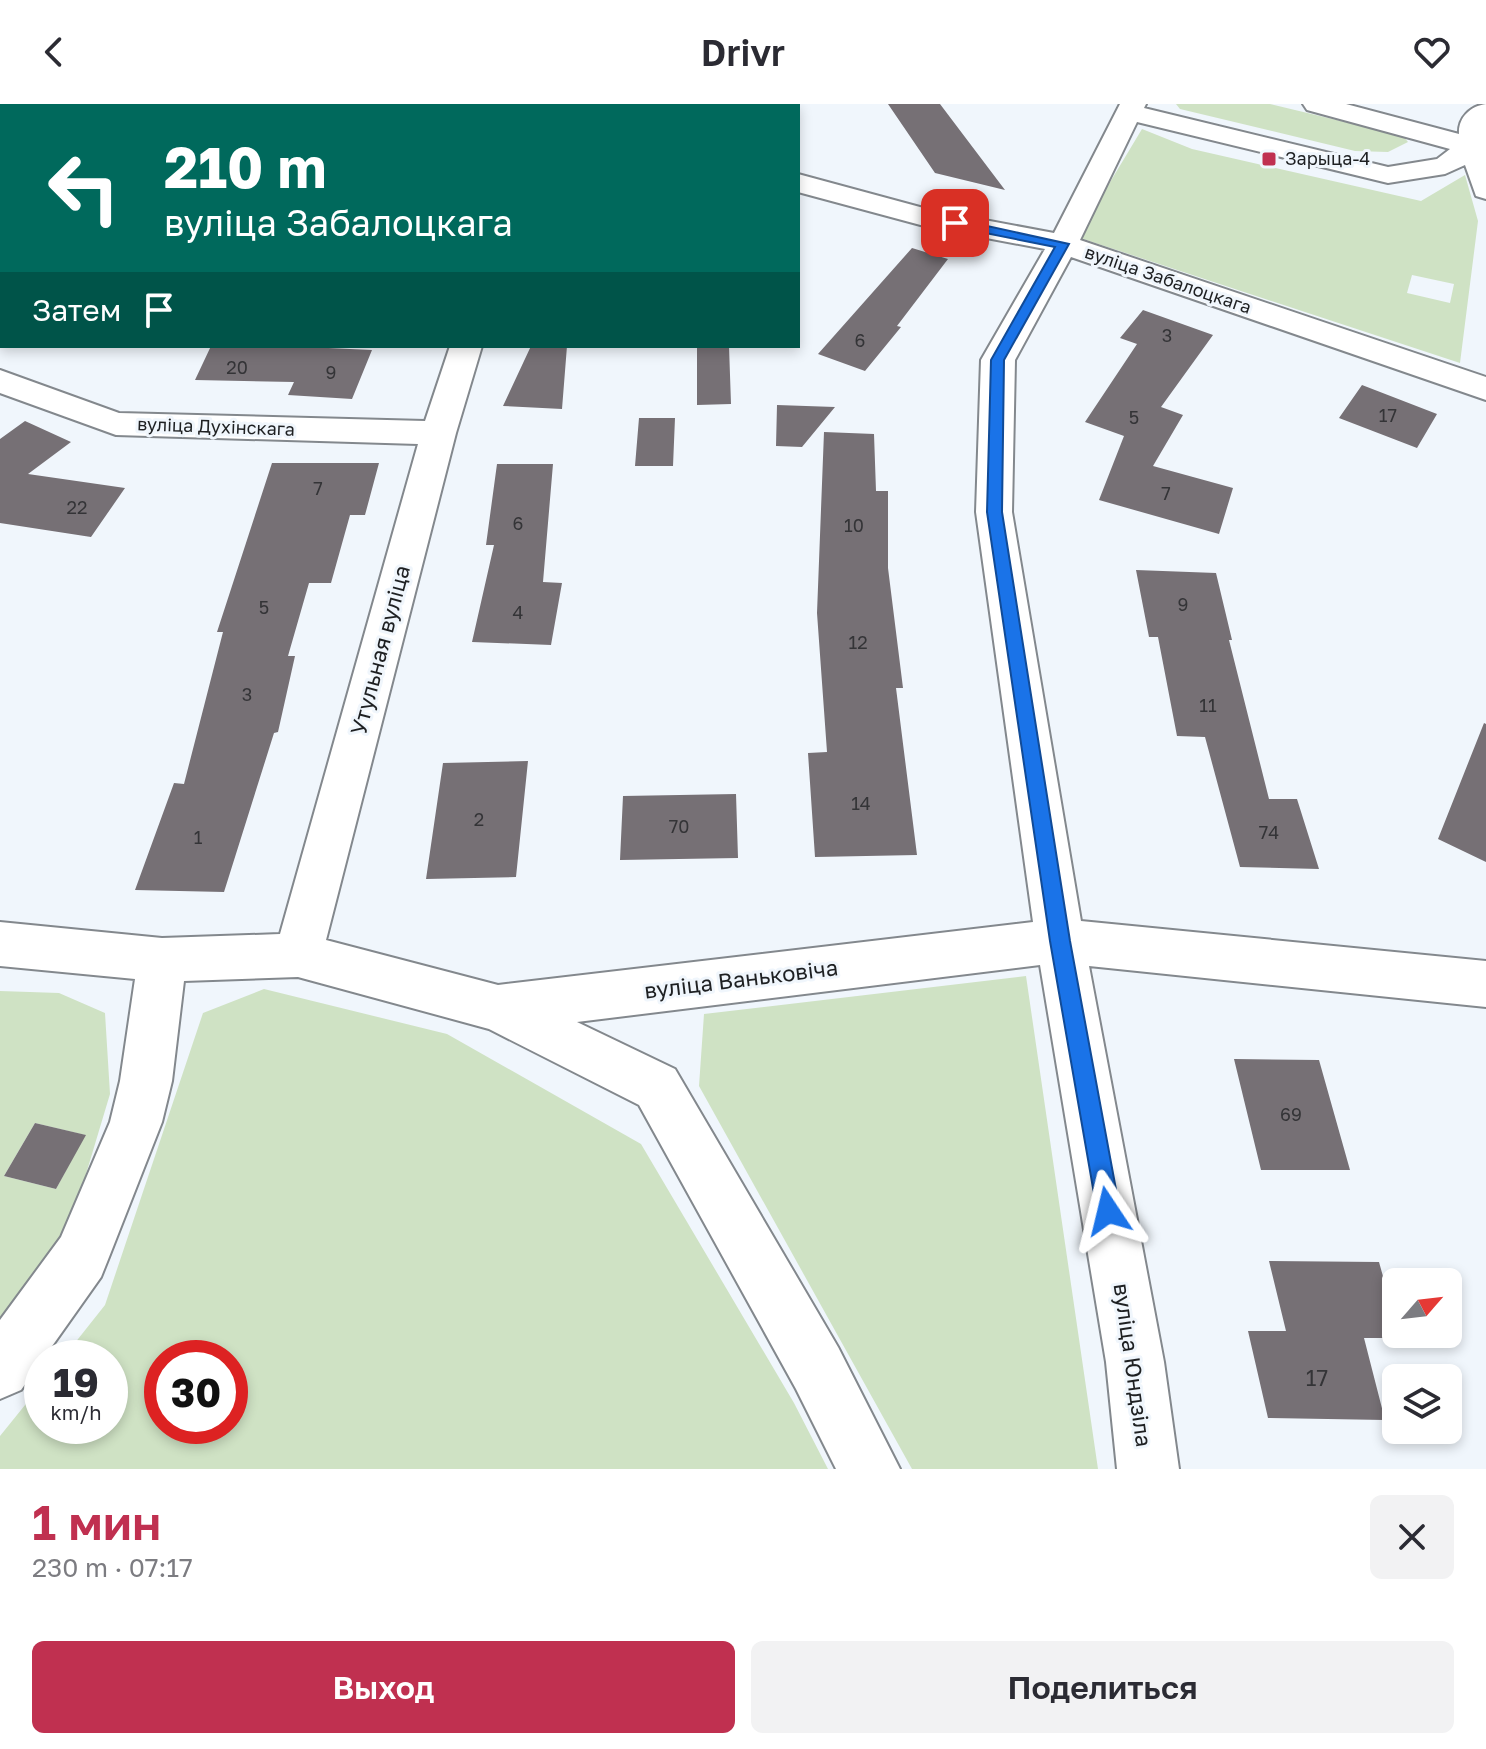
<!DOCTYPE html>
<html lang="ru">
<head>
<meta charset="utf-8">
<style>
	body { margin:0; font-family:"Golos Text",sans-serif; background:#f2f2f3; color:#2b2b33; height:100vh; display:flex; flex-direction:column; font-size:30px; white-space:nowrap }
	* { box-sizing:border-box; margin:0 }
	p { font-size:26px; color:#7c7c81 }
	.icon { flex:none; width:44px; height:44px; fill:none; stroke:currentColor; stroke-width:2; stroke-linecap:round; stroke-linejoin:round }
	.map { position:relative; height:1365px; overflow:hidden }
	.side { display:flex; flex-direction:column; background:#fff; flex:1 }
	.side>* { flex:none }
	.banner { position:absolute; left:0px; top:0px; width:800px; height:244px; box-shadow:0 4px 12px #0003; background:#00695c; color:#fff; overflow:hidden }
	.needle { width:52px; rotate:62deg }
	.fabs { position:absolute; left:1382px; top:1164px; display:grid; gap:16px }
	.fabs a { display:grid; place-items:center; width:80px; height:80px; border-radius:12px; background:#fff; box-shadow:0 4px 12px #0003; font-size:40px }
	.speed { position:absolute; left:24px; top:1236px; display:flex; gap:16px; font-size:40px; font-weight:700; text-align:center }
	.speed>* { display:grid; place-content:center; width:104px; height:104px; border-radius:50%; background:#fff; box-shadow:0 4px 12px #0003; line-height:1 }
	.speed small { font-size:20px; font-weight:400 }
	.speed .limit { border:12px solid #d22; background:#fff; color:#111 }
	.pin { position:absolute; display:grid; place-items:center; width:68px; height:68px; color:#fff; margin:-34px; border-radius:16px; box-shadow:0 4px 12px #0006 }
	.me { position:absolute; width:88px; margin:-44px; rotate:350deg; stroke-linejoin:round; filter:drop-shadow(0 0 6px #0008) }
	.turn { display:flex; align-items:center; gap:28px; height:168px; padding:0 32px; font-size:36px }
	.turn .icon { width:104px; height:104px; stroke-width:2.5 }
	.turn b { display:block; font-size:56px; line-height:68px }
	.then { display:flex; align-items:center; height:76px; padding:0 32px; background:#0003; gap:16px; font-size:30px }
	.round { display:grid; place-items:center; flex:none; width:84px; height:84px; border-radius:12px; background:#f2f2f3 }
	.head { display:flex; align-items:center; justify-content:space-between; height:136px; padding:0 32px }
	h1 { font-size:48px; font-weight:600; line-height:60px; color:#c03050 }
	.button { display:flex; gap:16px; margin-top:auto; padding:16px 32px }
	.button a { flex:1; height:92px; border-radius:12px; background:#c03050; color:#fff; font-size:32px; font-weight:600; line-height:92px; text-align:center }
	.button a+a { background:#f2f2f3; color:#2b2b33 }
	header { display:flex; justify-content:space-between; align-items:center; height:104px; padding:0 32px; background:#fff; font-size:36px; font-weight:600 }
	.map>svg:first-child { display:block }
</style>
</head>
<body>
<header><svg class="icon" aria-label="back" viewBox="0 0 24 24"><path d="M15 5l-7 7 7 7"/></svg>Drivr<svg class="icon" aria-label="heart" viewBox="0 0 24 24"><path d="M12 20l-8-8c-3-5 5-10 8-4 3-6 11-1 8 4z"/></svg></header>
<div class="map">
<svg width="1486" height="1365" viewBox="0 0 1486 1365">
	<rect width="100%" height="100%" fill="#f0f6fc"/>
	<path fill="#cfe2c4" fill-rule="evenodd" d="M1176,0H1270L1403,32L1408,38L1388,48L1355,47L1180,5Z
		M1142,25L1192,45L1421,97L1465,71L1478,117L1460,259L1077,133ZM1412,171L1454,180L1450,199L1407,189Z
		M1026,872L1098,1365H912L699,982L704,910Z
		M264,885L447,930L641,1040L794,1299L828,1365H0V1332L42,1280V1322H110V1254H63L105,1201L203,909ZM230,1254V1322H162V1254Z
		M0,887L59,889L105,909L110,990L65,1140L0,1230ZM35,1019L85,1031L56,1085L4,1072Z"/>
	<path fill="#767075" d="M888,0H940L1005,86L935,69Z
		M912,144L948,155L897,222L901,223L865,267L818,250Z
		M1143,206L1213,231L1161,303L1183,311L1153,362L1233,384L1219,430L1099,396L1124,332L1085,318L1137,240L1120,234Z
		M211,242H285L372,246L352,295L288,291L294,278L195,276Z
		M531,242H567L562,305L503,302Z
		M697,242H729L731,300L697,301Z
		M1362,281L1437,310L1417,344L1339,314Z
		M777,301L835,303L802,343L776,342Z
		M639,314H675L673,362H635Z
		M25,317L71,338L28,370L125,384L91,433L0,419V335Z
		M824,328L874,330L876,387H888V464L903,584H896L917,751L815,753L808,649L827,648L817,509Z
		M272,359H379L365,411H350L331,479H309L288,552H295L278,628L274,629L224,788L135,786L174,679L184,680L223,528H217Z
		M497,360H553L543,478L562,479L551,541L472,538L494,441H486Z
		M1136,466L1216,469L1232,536H1229L1269,695H1297L1319,765L1240,763L1205,633L1177,632L1158,533H1149Z
		M1484,619L1486,620V758L1438,735Z
		M528,657L516,773L426,775L443,659Z
		M736,690L738,754L620,756L623,692Z
		M1234,955L1319,956L1350,1066H1261Z
		M35,1019L86,1031L56,1085L4,1072Z
		M1269,1157L1379,1158L1396,1219V1230L1400,1234H1364L1385,1316L1268,1314L1248,1227H1286Z"/>
	<g fill="none" stroke-linecap="round" stroke-linejoin="round">
		<g stroke="#83888d" stroke-width="4">
			<path id="minor" d="M473,0H506L507,2H474Z
				M1120,0H1146L1144,4L1388,63L1437,55L1450,45L1307,6L1303,0H1346L1459,30C1458,14 1470,2 1486,0V95L1476,92L1465,61L1445,70L1388,79L1137,18L1080,136L1486,273V296L1071,153L1015,256L1012,408L1081,817L1486,857V903L1089,862L1164,1258L1179,1365H1117L1106,1258L1040,861L577,918L675,965L838,1243L900,1365H836L796,1285L639,1001L489,925L298,873L184,877L172,977L162,1018L109,1153L101,1173L21,1286L0,1295V1216L61,1133L110,1018L120,977L135,875L0,862V818L162,834L280,830L418,340L116,331L0,289V266L119,309L425,317L450,242H482L456,329L326,836L498,881L1033,818L976,408L981,256L1045,145L928,123L798,88V70L931,106L1054,129Z
				M0,23H2L0,42Z"/>
		</g>
		<use href="#minor" fill="#fff" fill-rule="evenodd"/>
	</g>
	<path fill="#1a73e8" stroke="#114b97" stroke-width="2" d="M955,115L1069,140L1004,256L1002,408L1070,837L1120,1107L1116,1115L1108,1119L1100,1115L1097,1107L1050,837L987,408L991,256L1055,143L950,122V116Z"/>
	<rect fill="#c03050" stroke="#f0f6fc" stroke-width="3" x="1261" y="47" width="16" height="16" rx="4"/>
	<g text-anchor="middle" stroke-width="6" stroke-linejoin="round" paint-order="stroke">
		<g font-size="18" fill="#1e2022" stroke="#f0f6fc" text-anchor="start">
			<text x="1285" y="61">Зарыца-4</text>
		</g>
		<g font-size="18" fill="#1e2022" stroke="#f0f6fc">
			<text transform="translate(1168 176) rotate(19)" y="6">вуліца Забалоцкага</text>
			<text transform="translate(216 323) rotate(2)" y="6">вуліца Духінскага</text>
		</g>
		<g font-size="18" fill="#343437">
			<text x="1167" y="238">3</text>
			<text x="860" y="243">6</text>
			<text x="237" y="270">20</text>
			<text x="331" y="275">9</text>
			<text x="1388" y="318">17</text>
			<text x="1134" y="320">5</text>
			<text x="318" y="391">7</text>
			<text x="1166" y="396">7</text>
			<text x="77" y="410">22</text>
			<text x="518" y="426">6</text>
			<text x="854" y="428">10</text>
			<text x="1183" y="507">9</text>
			<text x="264" y="510">5</text>
			<text x="518" y="515">4</text>
			<text x="858" y="545">12</text>
			<text x="247" y="597">3</text>
			<text x="1208" y="608">11</text>
			<text x="861" y="706">14</text>
			<text x="479" y="722">2</text>
			<text x="679" y="729">70</text>
			<text x="1269" y="735">74</text>
			<text x="198" y="740">1</text>
			<text x="1291" y="1017">69</text>
		</g>
		<g font-size="22" fill="#1e2022" stroke="#f0f6fc">
			<text transform="translate(380 546) rotate(-75)" y="8">Утульная вуліца</text>
			<text transform="translate(741 875) rotate(-7)" y="8">вуліца Ваньковіча</text>
			<text transform="translate(1133 1261) rotate(82)" y="8">вуліца Юндзіла</text>
		</g>
		<g font-size="22" fill="#343437">
			<text x="1317" y="1282">17</text>
		</g>
	</g>
</svg>
<div class="fabs">
<a><svg class="needle" viewBox="-14 -14 28 28"><path d="M0-13l5 13h-10z" fill="#e53935"/><path d="M0 13l5-13h-10z" fill="#7c7c81"/></svg></a>
<a><svg class="icon" aria-label="layers" viewBox="0 0 24 24"><path d="M12 4l9 5-9 5-9-5zM3 14l9 5 9-5"/></svg></a>
</div>
<div class="speed"><div>19<small>km/h</small></div><div class="limit">30</div></div>
<div class="pin" style="left:955px;top:119px;background:#d93025"><svg class="icon" aria-label="arrive" viewBox="0 0 24 24"><path d="M6 21V4h12l-3 4 3 4H6"/></svg></div>
<svg class="me" style="left:1108px;top:1107px" viewBox="-20 -20 40 40"><path d="M0-17L14 15 0 8-14 15z" fill="#1a73e8" stroke="#fff" stroke-width="4"/></svg>
<div class="banner">
<div class="turn"><svg class="icon" aria-label="left" viewBox="0 0 24 24"><path d="M17 20v-9H6M10 6l-5 5 5 5"/></svg><div><b>210 m</b>вуліца Забалоцкага</div></div>
<div class="then">Затем<svg class="icon" aria-label="arrive" viewBox="0 0 24 24"><path d="M6 21V4h12l-3 4 3 4H6"/></svg></div>
</div>
</div>
<section class="side">
<div class="head"><div><h1>1 мин</h1><p>230 m · 07:17</p></div><a class="round"><svg class="icon" aria-label="close" viewBox="0 0 24 24"><path d="M6 6l12 12M18 6L6 18"/></svg></a></div>
<div class="button"><a>Выход</a><a>Поделиться</a></div>
</section>
</body>
</html>
